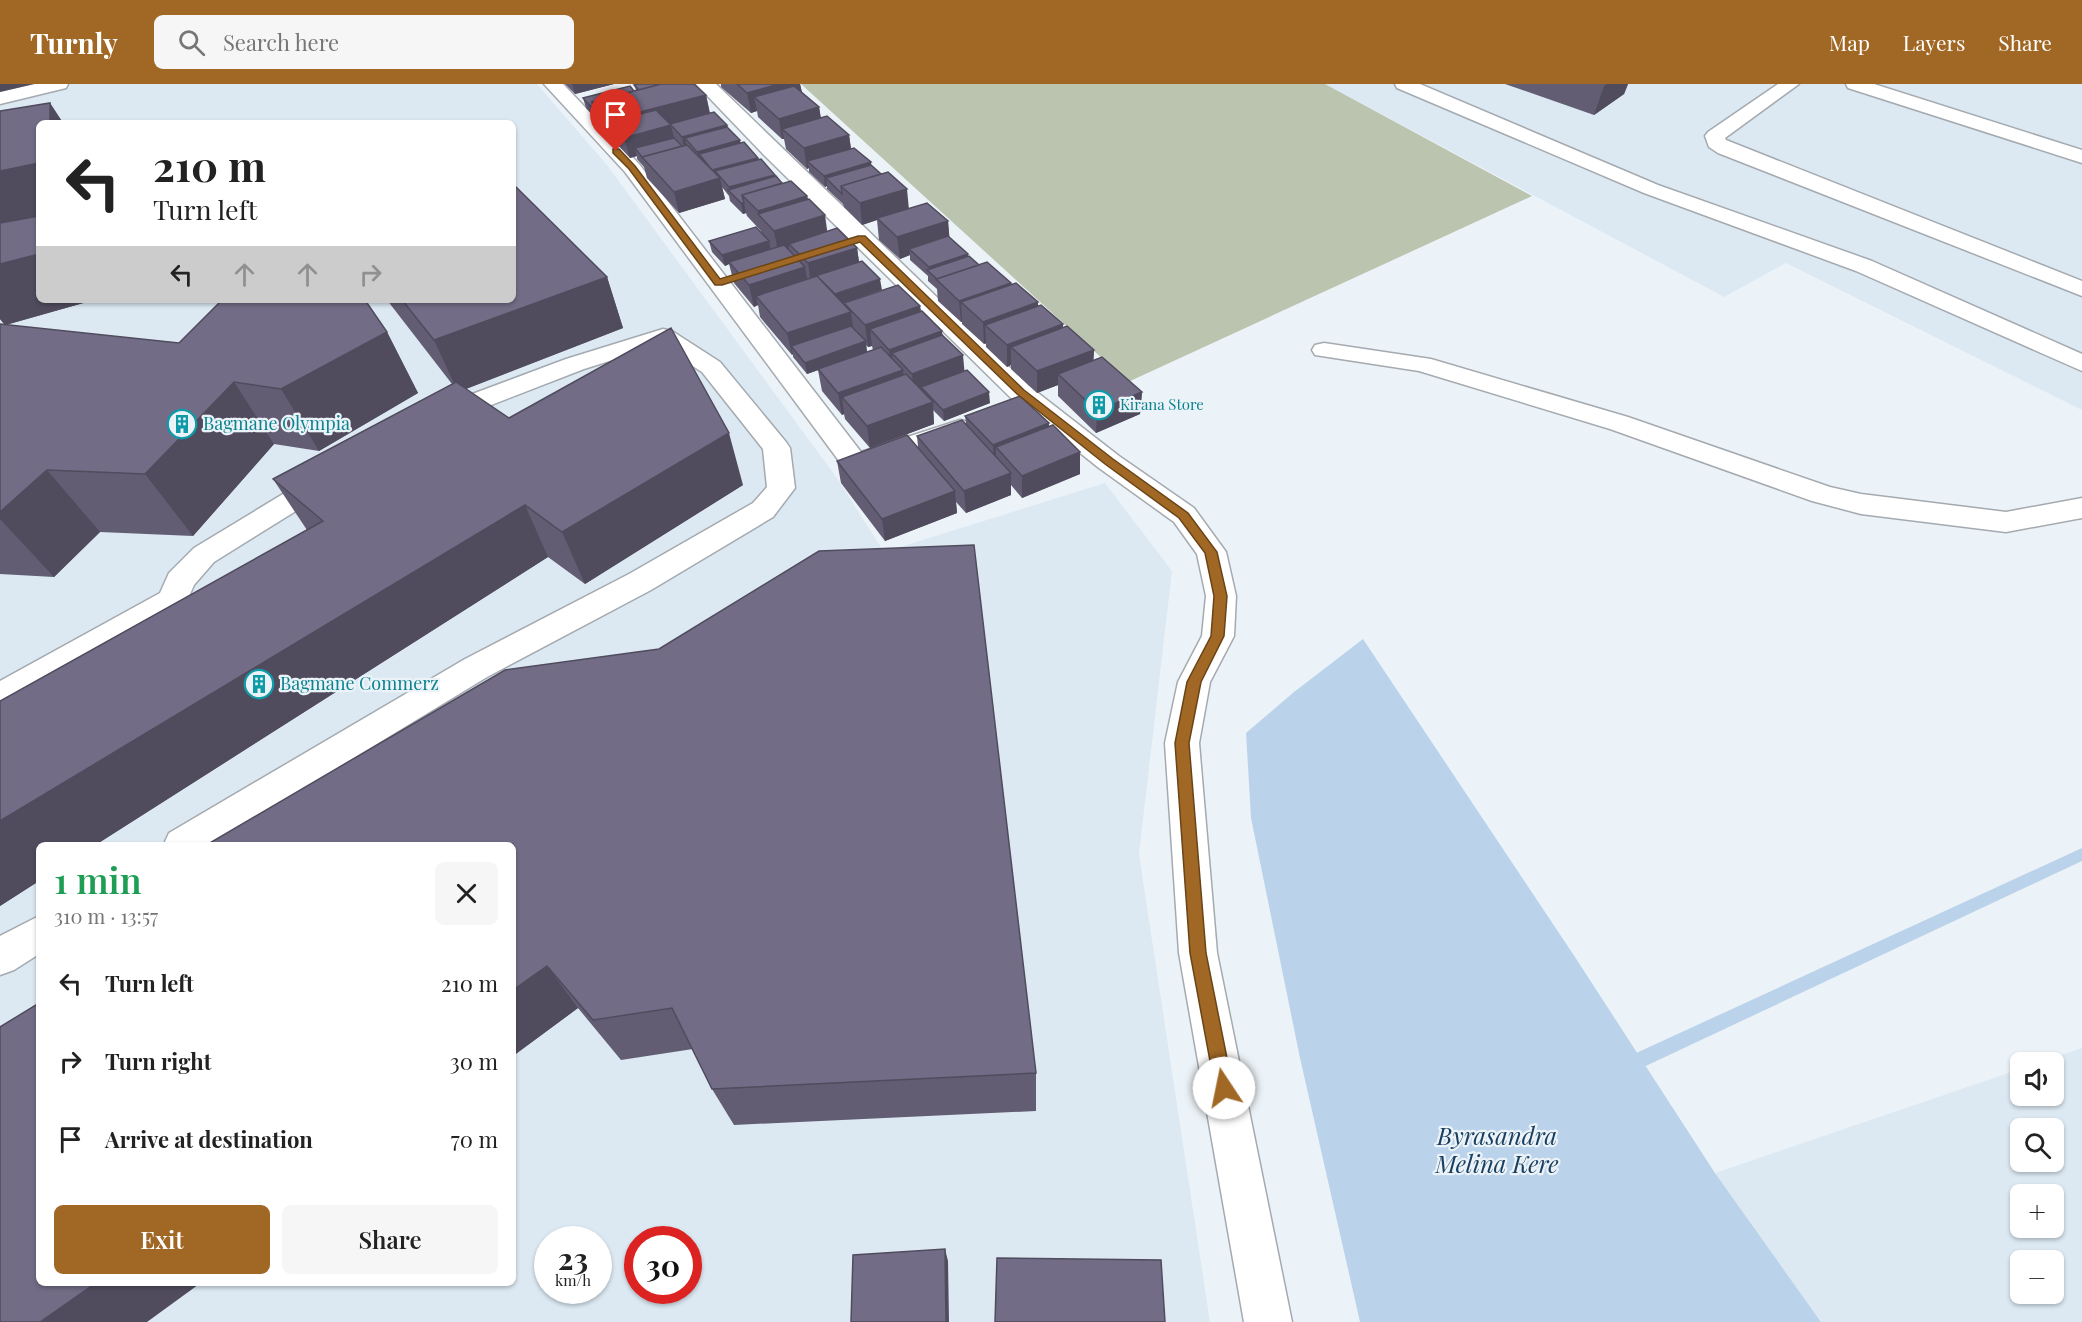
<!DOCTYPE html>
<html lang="en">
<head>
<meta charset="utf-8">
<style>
	body { margin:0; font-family:"Playfair Display",serif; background:#f6f6f6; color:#222; height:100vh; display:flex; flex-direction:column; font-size:22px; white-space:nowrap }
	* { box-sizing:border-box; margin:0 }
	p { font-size:20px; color:#767676 }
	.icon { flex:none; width:33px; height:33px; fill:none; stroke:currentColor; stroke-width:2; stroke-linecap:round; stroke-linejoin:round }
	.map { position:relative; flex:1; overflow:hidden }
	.drawer { position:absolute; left:36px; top:758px; width:480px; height:444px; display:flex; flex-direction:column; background:#fff; border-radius:9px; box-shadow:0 2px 4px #0004 }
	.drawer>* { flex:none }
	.hud { position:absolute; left:36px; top:36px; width:480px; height:183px; border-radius:9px; box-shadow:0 2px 4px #0004; background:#fff; color:#222; overflow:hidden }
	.buttons { position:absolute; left:2010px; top:968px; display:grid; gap:12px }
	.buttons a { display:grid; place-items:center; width:54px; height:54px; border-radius:9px; background:#fff; box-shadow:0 2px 4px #0004; font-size:30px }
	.speed { position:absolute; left:534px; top:1142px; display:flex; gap:12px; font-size:30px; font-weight:700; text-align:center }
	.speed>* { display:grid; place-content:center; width:78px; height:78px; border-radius:50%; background:#fff; box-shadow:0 2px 4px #0004; line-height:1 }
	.speed small { font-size:15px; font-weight:400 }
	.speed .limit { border:9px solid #d22; background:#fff; color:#111 }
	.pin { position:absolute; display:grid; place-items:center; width:51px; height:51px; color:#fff; margin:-62px -26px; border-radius:50% 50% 50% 0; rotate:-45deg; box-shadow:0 0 6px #0007 }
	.pin .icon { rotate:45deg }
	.me { position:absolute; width:66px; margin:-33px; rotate:349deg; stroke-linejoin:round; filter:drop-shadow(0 0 4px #0008) }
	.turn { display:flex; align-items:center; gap:21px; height:126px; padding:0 18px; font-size:27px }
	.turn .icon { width:78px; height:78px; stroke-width:2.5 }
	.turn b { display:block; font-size:42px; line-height:51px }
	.lanes { display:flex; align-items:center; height:57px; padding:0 18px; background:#0003; justify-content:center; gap:30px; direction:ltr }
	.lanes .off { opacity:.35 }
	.round { display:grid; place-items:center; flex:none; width:63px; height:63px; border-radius:9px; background:#f6f6f6 }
	.headline { display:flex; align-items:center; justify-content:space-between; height:102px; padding:0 18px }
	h1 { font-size:36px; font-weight:600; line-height:45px; color:#1e9e55 }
	.action { display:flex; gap:12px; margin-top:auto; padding:12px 18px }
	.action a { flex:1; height:69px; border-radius:9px; background:#a06824; color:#fff; font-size:24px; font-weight:600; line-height:69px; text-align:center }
	.action a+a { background:#f6f6f6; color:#222 }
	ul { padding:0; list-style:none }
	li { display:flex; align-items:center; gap:18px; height:78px; padding:0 18px }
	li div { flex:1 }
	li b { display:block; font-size:22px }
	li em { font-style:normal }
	header { display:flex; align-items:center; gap:36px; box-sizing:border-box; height:84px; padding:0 30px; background:#a06824; color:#fff }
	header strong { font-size:28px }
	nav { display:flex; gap:33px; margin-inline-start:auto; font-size:21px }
	.search { width:420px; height:54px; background:#f6f6f6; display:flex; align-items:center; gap:15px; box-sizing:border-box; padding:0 21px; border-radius:9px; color:#767676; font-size:22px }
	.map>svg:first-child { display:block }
</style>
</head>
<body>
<header>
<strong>Turnly</strong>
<div class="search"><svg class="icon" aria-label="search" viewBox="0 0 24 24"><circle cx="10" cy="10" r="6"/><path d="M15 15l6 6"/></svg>Search here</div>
<nav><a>Map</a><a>Layers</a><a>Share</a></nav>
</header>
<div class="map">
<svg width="2082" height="1238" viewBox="0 0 2082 1238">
	<rect width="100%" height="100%" fill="#ecf3f8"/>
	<path fill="#dce9f3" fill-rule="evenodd" d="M0,0H537L607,81L837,394L884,468L1105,399L1172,487L1139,770L1210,1238H0ZM39,39H513V216H39ZM39,760H513V1198H39ZM548,1155H598V1206H548ZM638,1155H688V1206H638Z
		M1325,0H2082V326L1786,179L1724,213Z
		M2082,964V1238H1821L1715,1089L2020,985V1011H2054V978H2041ZM2020,1044H2054V1077H2020ZM2020,1110H2054V1143H2020ZM2020,1176H2054V1209H2020Z"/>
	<path fill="#bbc4af" d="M801,0H1325L1532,112L1128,298Z"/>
	<path fill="#bbd3ea" d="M1363,555L1575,873L1715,1089L1821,1238H1360L1300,974L1251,734L1246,649L1294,608Z"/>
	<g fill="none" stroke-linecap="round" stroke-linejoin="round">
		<path fill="#bbd3ea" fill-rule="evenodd" d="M2082,764V777L1633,988L1627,990L1621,988L1619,982L1621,976Z"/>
		<g stroke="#a4aaaf" stroke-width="3">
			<path id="minor" d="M35,0H68L66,4L0,20V8Z
				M544,0H563L639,80L861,368L960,336L969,338L973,344L969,350L865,385L855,388L845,385L625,88Z
				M696,0H716L1029,302L1119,372L1194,424L1226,468L1236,512L1234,552L1210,598L1199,659L1217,869L1292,1238H1244L1179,869L1165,659L1178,598L1202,552L1206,512L1197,470L1174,438L1099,384L1011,314L764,71Z
				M1395,0H1420L1658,101L1872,177L2082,270V287L1856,187L1644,109L1397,4Z
				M1778,0H1799L1725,54L1726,56L2082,197V212L1718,69L1709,63L1705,52L1708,48Z
				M1846,0H1874L2082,66V79L1848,4Z
				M663,245L672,247L720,278L786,358L790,364L795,404L773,433L651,506L487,593L212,760H164L169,749L465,575L629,490L753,419L767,403L763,365L702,288L660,261L584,285L450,337L441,339L432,337L428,331L432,325L566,275Z
				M1324,259L1431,275L1628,333L1830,403L1861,410L2006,428L2082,414V434L2006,448L1861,430L1812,417L1610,345L1419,287L1315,271L1312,266L1315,261Z
				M326,387L336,390L340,396L336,402L214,478L194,501L184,524L12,621L0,625V597L160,509L169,489L194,464L316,390Z
				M39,832V870L14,886L0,891V852Z"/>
		</g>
		<use href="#minor" fill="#fff" fill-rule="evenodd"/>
	</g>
	<path fill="#625d73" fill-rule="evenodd" d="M565,0H614L575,10Z
		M721,0H800L802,8L819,23L821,34L849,51L851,65L871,78V81L909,124L948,137L949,153L968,172L979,181L1011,200L1038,221L1063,243L1094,266L1093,277L1142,308L1140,330L1096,349L1058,312V301L1037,309L1011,285V281L1007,283L986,263V259L984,260L962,240V238H961L938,217L937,205L928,197V192L910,176V171L900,175L879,156L877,136L862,141L844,123L843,120L827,105V102L825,103L809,88V84L807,85L786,65L784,55H782L758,33L757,27L751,29L721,3Z
		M1505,0H1628L1624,10L1594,31Z
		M634,1L706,11L710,29L727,41L728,44L741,59L782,99L807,112L808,115L827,147L857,164L859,178L843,219L844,221V219L920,222L921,227L943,251L964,287L990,319L944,337L933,326L934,340L870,364L845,335L844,330L842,331L822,307L818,286L807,290L793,273V270L792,271L760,233L758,221L754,223L734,199L729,180L725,182L712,168L709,157L761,149V147L747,132L746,129L743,130L730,117L729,112L722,103L725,115L679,129L647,94L644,83L637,75V72L630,74L615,58L614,56L586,24L583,14L636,6ZM866,261L868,263L872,262L873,266L867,268Z
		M50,19L63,39H39V216H94L6,241L179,259L222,216H365L387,248L418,309L319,367L274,360L193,452L100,448L54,493L0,490V240H4L0,235V27Z
		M607,193L623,244L466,305L509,334L743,401L585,500L548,473L97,760H39V797L0,822V617L307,446L273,395L452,300L387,216H513Z
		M965,332L1049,339V343L1080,390L1022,414L1011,401V411L966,429L956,418L957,429L885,457L841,399L837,377L918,363L917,352L966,339Z
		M659,565L1036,989V1027L734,1041L712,1005L693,965L621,976L578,924L513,972V760Z"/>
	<path fill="#504c5e" d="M0,0H34L0,8Z
		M572,0H614L575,10Z
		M779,0H800L803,14L754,13L757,27L751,29L747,9Z
		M1607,0H1628L1624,10L1594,31L1604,2Z
		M706,11L710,31L671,42L676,61L635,64L637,72L630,74L624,54L610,39L609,36Z
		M50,19L63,39H50Z
		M819,23L822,43L782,45L784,55H782L779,35Z
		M727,41L729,52L685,54L687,63L684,64L682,53Z
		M849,51L852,72L807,77L809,84L807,85L804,64Z
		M740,56L742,66L699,70L700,78L697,68Z
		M758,74L760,85L715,87L717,95L720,94L725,115L679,129L674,108L712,86Z
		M871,78L872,89L826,94L827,102L825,103L824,92Z
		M39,79V136L0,145V87Z
		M775,91L777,102L730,108L729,103Z
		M907,105L909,126L877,134V136L862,141L860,119Z
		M807,112L811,133L759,132L758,127Z
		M741,119H744L746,129L743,130Z
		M825,131L828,153L789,160V165L778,168L774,147Z
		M948,137L950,159L909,165L910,171L900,175L897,153Z
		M769,157L771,167L729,178V180L725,182L722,171Z
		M857,164L860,185L811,201L808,179Z
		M39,170V216H94L5,241L0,235V180Z
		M968,170L969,181L929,188V183Z
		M805,183L809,205L756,212L758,221L754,223L749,201Z
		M607,193L623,244L458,308L434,256Z
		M880,195L882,206L835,222L833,211Z
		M1011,199V220L961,218L962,238H961L959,217Z
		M1038,218V240L985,241L986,259L984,260L983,238Z
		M920,222L922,244L870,245L872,262L868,263L865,241Z
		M851,228L854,250L791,262L793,270L792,271L787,249Z
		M1063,240V262L1011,263V281L1007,283V261Z
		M942,247L944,269H892L894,287L892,288L889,266Z
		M387,248L418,309L319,367L281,305Z
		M866,257L867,269L807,290L805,279Z
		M1094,266L1093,287L1058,290V301L1037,309V287Z
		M963,271L965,293L921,303L922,309L914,312L912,290Z
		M903,286L905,308L842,313L844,330L842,331L838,309Z
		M234,298L274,360L193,452L145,390Z
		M989,308L990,319L944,337L943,326Z
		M1142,308L1140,330L1096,349L1097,327Z
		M933,318L934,340L870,364L867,342Z
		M1049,339L1048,361L996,363V382L994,383L993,361Z
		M729,349L743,401L585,500L562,448Z
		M1080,368V390L1022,414V392Z
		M47,386L100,448L54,493L0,435V428Z
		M1011,389V411L966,429L964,407Z
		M955,407L957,429L885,457L882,435Z
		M525,421L548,473L97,760H39V797L0,822V737Z
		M547,882L578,924L513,972V906Z
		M945,1165L948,1177L949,1238H946Z
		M97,1198H202L147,1238H40Z"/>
	<path fill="#726c86" stroke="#504c5e" stroke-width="1.5" d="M638,0H661L639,6L634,1Z
		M661,0H694L706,11L609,36L592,18Z
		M737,0H779L747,9Z
		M630,2L634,7L592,18L594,26L583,14Z
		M794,2L819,23L779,35L754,13Z
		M50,19V39H39V79L0,87V27Z
		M656,26L671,41L624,54L609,38Z
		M714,28L727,41L682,53L670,40Z
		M827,32L849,51L804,64L782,45Z
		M727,43L740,56L697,68L685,54Z
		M674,54L682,62L642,73L635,64Z
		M744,58L758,74L712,86L699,70Z
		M687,61L720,94L674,108L642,73Z
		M854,64L871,78L824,92L807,77Z
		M761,75L775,91L729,103L715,87Z
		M871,81L881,90L841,102L842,110L826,94Z
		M888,88L907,105L860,119L841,102Z
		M776,92L782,99L742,111L744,119H741L728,106Z
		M791,97L807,112L758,127L742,111Z
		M513,100L607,193L434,256L402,216H513Z
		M809,115L825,131L774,147L758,130Z
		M927,119L948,137L897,153L877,134Z
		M39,132V170L0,180V139Z
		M756,143L769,157L722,171L709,157Z
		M837,144L857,164L808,179L789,160Z
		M948,152L968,170L929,183L909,165Z
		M784,161L805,183L749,201L729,178Z
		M969,172L979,181L937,195L927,186Z
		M862,177L880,195L835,210L817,192H815Z
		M987,178L1011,199L959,217L936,195Z
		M817,192L851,228L787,249L756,212Z
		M1016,199L1038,218L983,238L961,218Z
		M898,201L920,222L865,241L844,219Z
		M222,216H365L387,248L281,305L234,298L145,390L47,386L0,428V240L179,259Z
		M1041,221L1063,240L1007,261L985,241Z
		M922,227L942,247L889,266L870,245Z
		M851,242L866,257L805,279L791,262Z
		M1067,242L1094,266L1037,287L1011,263Z
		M671,244L729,349L562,448L525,421L0,737V617L323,437L273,395L456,298L509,334Z
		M942,251L963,271L912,290L892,269Z
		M881,263L903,286L838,309L818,285Z
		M1102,273L1142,308L1097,327L1058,290Z
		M967,286L989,308L943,326L921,303Z
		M906,290L933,318L867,342L842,313Z
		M1020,312L1049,339L993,361L965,332Z
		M962,336L1011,389L964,407L917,352Z
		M1053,341L1080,368L1022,392L996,363Z
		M907,351L955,407L882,435L837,377Z
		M974,461L1036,989L712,1005L672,924L593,936L547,882L513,906V760H208L505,586L659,565L819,467Z
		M39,919V1198H97L40,1238H0V943Z
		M945,1165L946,1238H851L853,1171Z
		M997,1174L1161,1176L1165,1238H995Z"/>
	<path fill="#a06824" stroke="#684417" stroke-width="1.5" d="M613,65H619L635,82L720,195L858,152H865L1024,306L1113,375L1188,429L1217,468L1227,512L1224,552L1201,598L1189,659L1206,869L1233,1004L1230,1010L1224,1012L1218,1010L1215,1004L1190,869L1175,659L1187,598L1211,552L1214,512L1205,469L1179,434L1105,380L1017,310L860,158L722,201H715L629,85L613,69Z"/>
	<defs>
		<g id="building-ring" transform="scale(1.5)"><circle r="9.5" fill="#ecf3f8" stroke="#0f9aa8" stroke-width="1.5"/><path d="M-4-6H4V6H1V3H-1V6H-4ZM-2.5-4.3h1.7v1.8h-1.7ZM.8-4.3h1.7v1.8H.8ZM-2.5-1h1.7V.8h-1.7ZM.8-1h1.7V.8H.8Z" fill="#0f9aa8"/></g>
	</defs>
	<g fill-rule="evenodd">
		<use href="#building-ring" x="1099" y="321"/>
		<use href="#building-ring" x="182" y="340"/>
		<use href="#building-ring" x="259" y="600"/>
	</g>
	<g text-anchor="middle" stroke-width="4.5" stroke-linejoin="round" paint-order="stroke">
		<g font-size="15" fill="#0d838f" stroke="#ecf3f8" text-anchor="start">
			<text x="1120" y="326">Kirana Store</text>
		</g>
		<g font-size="18" fill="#0d838f" stroke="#ecf3f8" text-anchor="start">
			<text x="203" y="346">Bagmane Olympia</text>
			<text x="280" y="606">Bagmane Commerz</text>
		</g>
		<g font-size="24" font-style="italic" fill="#193f60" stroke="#ecf3f8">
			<text x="1497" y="1061">Byrasandra<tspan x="1497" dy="28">Melina Kere</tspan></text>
		</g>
	</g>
</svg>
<div class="buttons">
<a><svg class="icon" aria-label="sound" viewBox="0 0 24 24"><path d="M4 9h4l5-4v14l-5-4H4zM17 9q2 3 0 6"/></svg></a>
<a><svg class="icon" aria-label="search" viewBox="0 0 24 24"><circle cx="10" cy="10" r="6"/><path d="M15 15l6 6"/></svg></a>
<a>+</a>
<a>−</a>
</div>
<div class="speed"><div>23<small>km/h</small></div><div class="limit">30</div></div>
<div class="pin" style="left:616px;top:67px;background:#d93025"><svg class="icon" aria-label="arrive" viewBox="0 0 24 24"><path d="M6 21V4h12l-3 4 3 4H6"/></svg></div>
<svg class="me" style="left:1224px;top:1004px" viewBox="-20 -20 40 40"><circle r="19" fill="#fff"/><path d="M0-13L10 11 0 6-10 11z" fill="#a06824"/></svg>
<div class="hud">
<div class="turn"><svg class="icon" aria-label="left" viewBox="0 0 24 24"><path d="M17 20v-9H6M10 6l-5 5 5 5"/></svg><div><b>210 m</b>Turn left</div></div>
<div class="lanes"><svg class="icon" aria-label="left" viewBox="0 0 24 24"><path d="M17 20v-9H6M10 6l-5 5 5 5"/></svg><svg class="icon off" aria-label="ahead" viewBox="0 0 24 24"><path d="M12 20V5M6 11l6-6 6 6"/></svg><svg class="icon off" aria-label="ahead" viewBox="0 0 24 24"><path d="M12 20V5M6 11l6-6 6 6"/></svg><svg class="icon off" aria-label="right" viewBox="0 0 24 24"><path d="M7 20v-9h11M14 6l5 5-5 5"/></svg></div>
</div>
<section class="drawer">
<div class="headline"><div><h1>1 min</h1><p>310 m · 13:57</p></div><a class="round"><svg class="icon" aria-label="close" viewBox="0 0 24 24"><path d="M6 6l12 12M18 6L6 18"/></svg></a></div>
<ul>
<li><svg class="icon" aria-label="left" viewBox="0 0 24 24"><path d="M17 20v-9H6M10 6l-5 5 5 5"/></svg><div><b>Turn left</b></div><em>210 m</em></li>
<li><svg class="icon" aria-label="right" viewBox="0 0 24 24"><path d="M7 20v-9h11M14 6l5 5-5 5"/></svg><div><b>Turn right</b></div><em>30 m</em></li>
<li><svg class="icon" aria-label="arrive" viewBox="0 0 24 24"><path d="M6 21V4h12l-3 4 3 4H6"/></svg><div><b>Arrive at destination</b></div><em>70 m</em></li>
</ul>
<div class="action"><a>Exit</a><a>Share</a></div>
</section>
</div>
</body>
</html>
